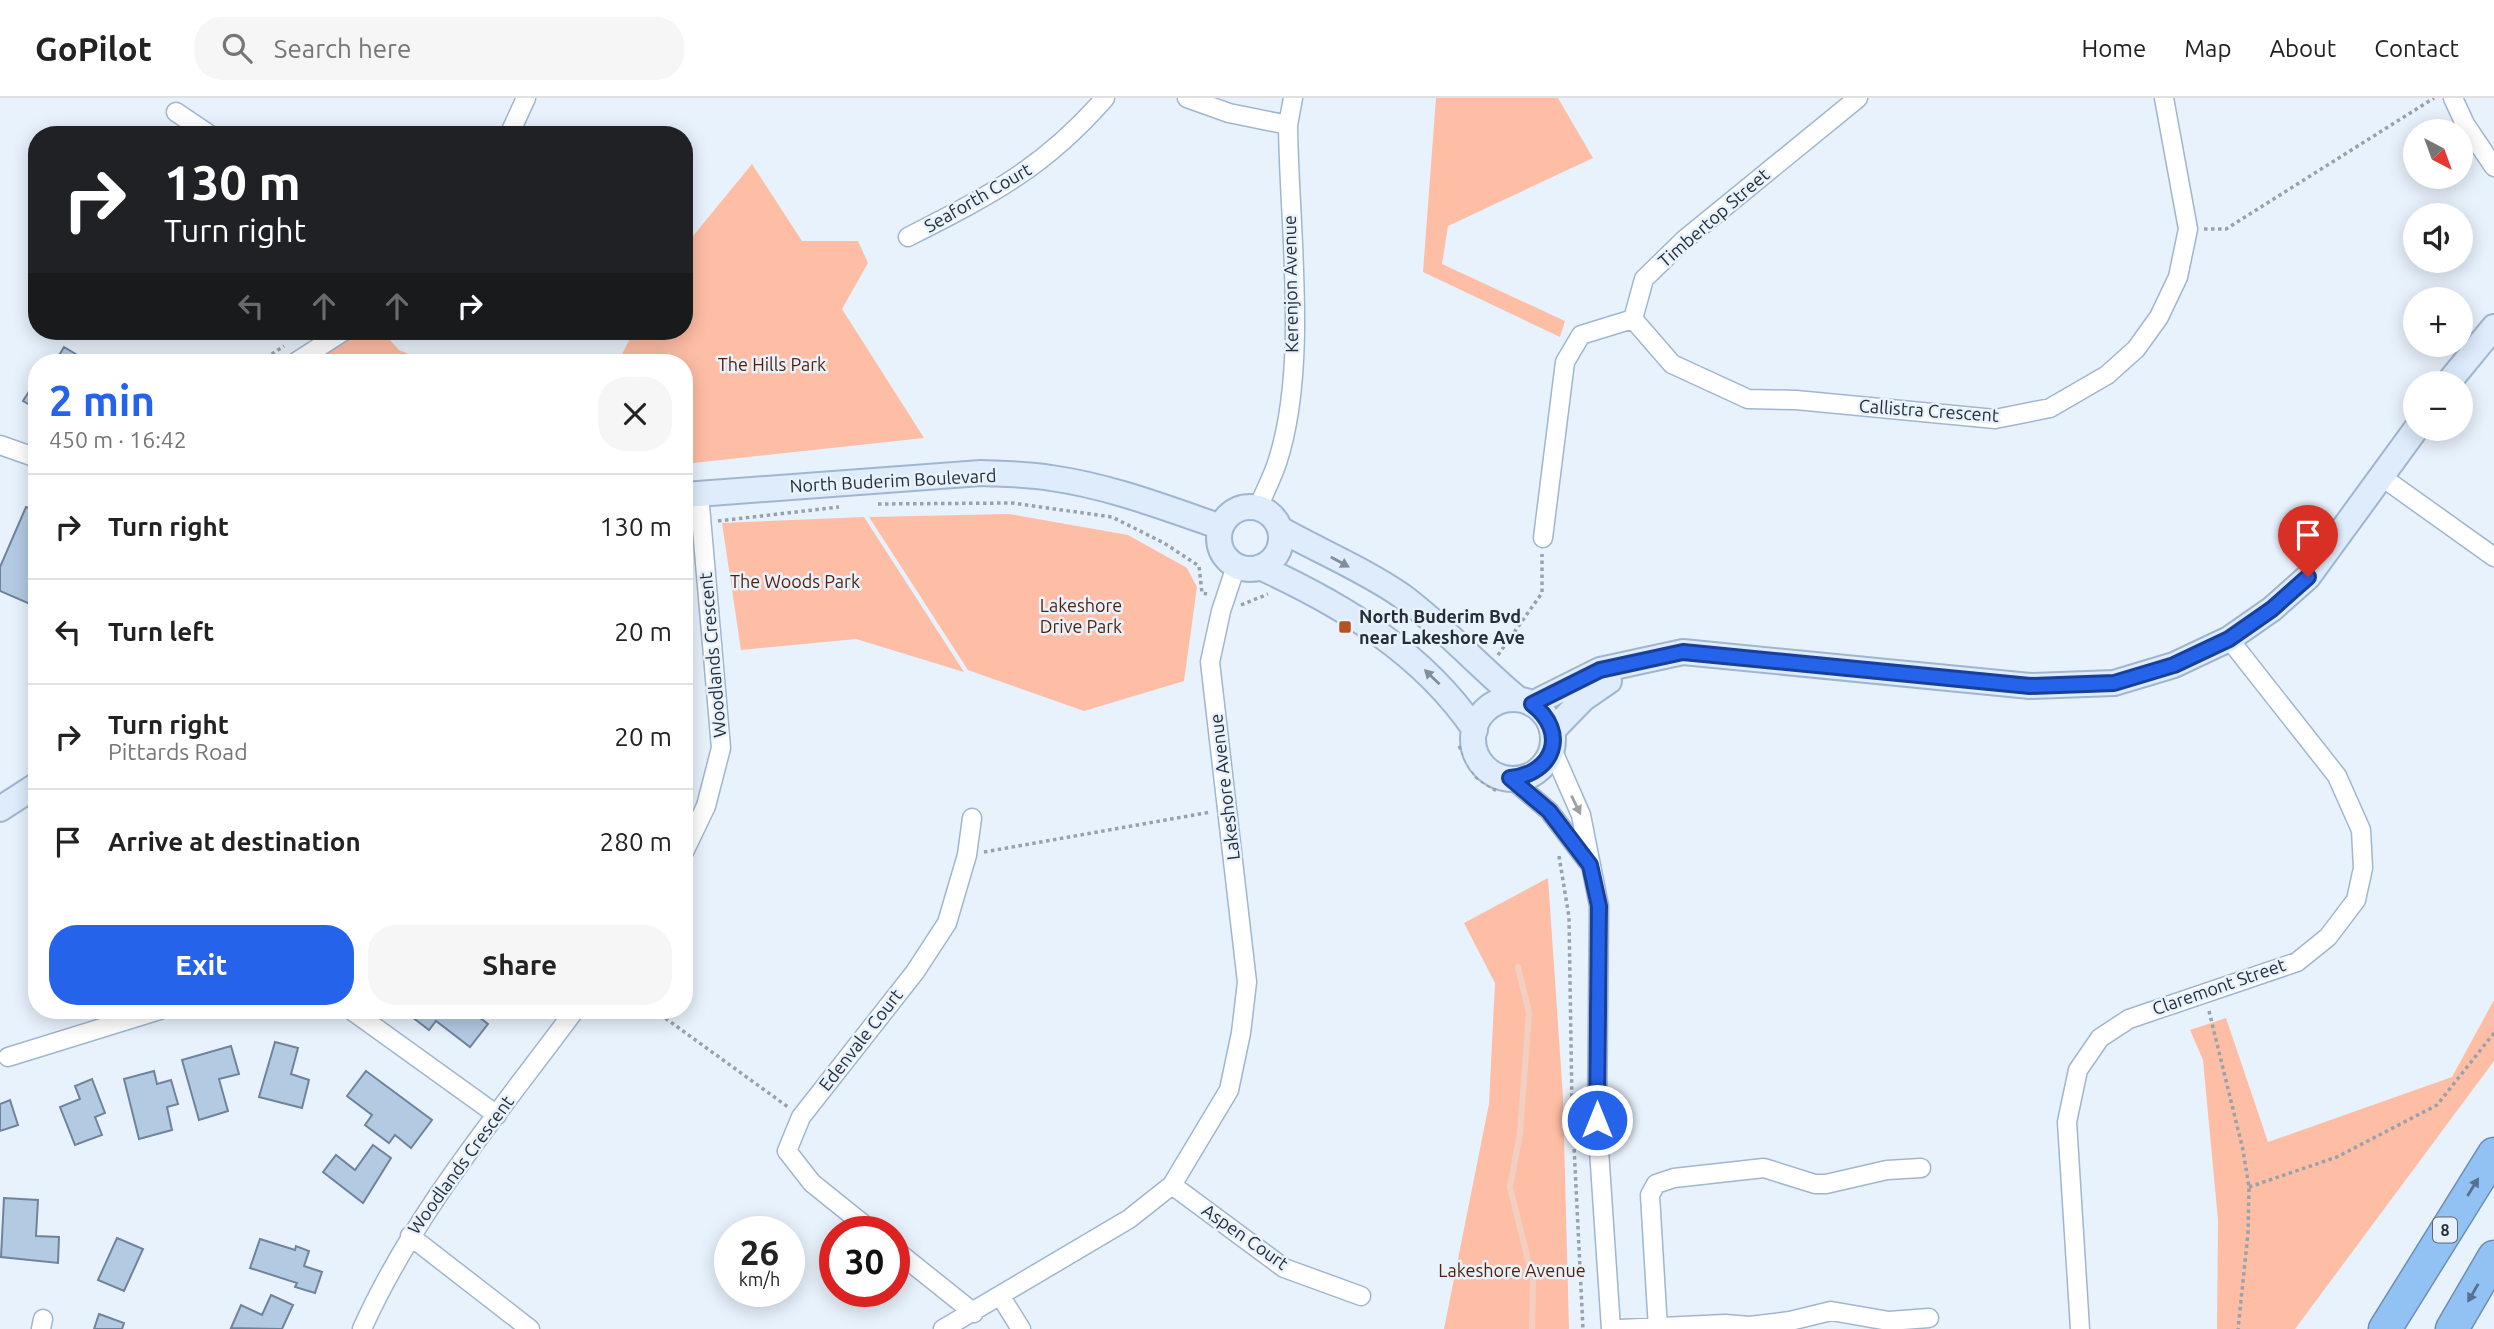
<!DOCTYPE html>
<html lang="en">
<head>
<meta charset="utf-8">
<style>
	body { margin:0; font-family:Ubuntu,sans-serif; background:#f6f6f6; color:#222; height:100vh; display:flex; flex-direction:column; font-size:26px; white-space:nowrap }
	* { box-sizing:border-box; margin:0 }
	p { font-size:23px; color:#767676 }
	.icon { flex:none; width:38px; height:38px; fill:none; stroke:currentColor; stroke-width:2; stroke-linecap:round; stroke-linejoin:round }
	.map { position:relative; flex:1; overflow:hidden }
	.drawer { position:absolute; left:28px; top:256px; width:665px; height:665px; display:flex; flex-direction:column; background:#fff; border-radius:28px; box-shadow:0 4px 18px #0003 }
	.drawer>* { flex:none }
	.banner { position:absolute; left:28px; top:28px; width:665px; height:214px; border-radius:28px; box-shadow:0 4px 18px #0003; background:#202124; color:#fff; overflow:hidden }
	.needle { width:46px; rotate:139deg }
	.tools { position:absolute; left:2403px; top:21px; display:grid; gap:14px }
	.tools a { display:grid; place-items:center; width:70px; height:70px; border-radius:50%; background:#fff; box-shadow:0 4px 18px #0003; font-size:35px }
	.speed { position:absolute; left:714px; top:1118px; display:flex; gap:14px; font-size:35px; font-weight:700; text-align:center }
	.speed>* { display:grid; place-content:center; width:91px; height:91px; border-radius:50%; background:#fff; box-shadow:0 4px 18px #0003; line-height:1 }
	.speed small { font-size:18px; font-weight:400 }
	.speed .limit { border:10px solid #d22; background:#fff; color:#111 }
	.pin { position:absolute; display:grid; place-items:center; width:60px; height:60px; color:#fff; margin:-72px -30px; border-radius:50% 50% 50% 0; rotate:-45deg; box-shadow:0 0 7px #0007 }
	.pin .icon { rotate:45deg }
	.me { position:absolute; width:77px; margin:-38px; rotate:0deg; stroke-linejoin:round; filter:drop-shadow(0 0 5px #0008) }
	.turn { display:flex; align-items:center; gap:24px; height:147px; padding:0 21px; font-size:32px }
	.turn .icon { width:91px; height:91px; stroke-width:2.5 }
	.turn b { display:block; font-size:49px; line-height:60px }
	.lanes { display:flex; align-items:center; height:66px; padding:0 21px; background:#0003; justify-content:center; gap:35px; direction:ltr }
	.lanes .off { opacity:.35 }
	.round { display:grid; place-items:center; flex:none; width:74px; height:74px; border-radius:28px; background:#f6f6f6 }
	.overview { display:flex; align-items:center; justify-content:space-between; height:119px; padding:0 21px }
	h1 { font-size:42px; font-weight:700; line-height:52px; color:#2563eb }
	.button { display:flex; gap:14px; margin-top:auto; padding:14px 21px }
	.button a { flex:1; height:80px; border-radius:28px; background:#2563eb; color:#fff; font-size:28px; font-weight:700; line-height:80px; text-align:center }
	.button a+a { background:#f6f6f6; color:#222 }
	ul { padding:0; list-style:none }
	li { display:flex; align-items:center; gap:21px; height:105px; padding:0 21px; border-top:2px solid #e0e0e0 }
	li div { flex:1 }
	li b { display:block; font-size:26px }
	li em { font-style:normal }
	header { display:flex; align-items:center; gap:42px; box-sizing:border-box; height:98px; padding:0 35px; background:#fff; border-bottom:2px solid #e0e0e0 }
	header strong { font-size:33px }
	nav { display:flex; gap:38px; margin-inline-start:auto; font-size:24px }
	.search { width:490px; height:63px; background:#f6f6f6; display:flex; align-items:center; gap:18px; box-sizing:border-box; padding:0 24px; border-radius:28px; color:#767676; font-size:26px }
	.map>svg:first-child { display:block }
</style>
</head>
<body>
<header>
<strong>GoPilot</strong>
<div class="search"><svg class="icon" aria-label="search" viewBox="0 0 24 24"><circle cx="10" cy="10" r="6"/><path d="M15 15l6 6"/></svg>Search here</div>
<nav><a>Home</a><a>Map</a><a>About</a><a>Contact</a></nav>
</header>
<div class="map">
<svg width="2494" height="1231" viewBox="0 0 2494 1231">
	<rect width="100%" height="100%" fill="#e8f2fc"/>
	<path fill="#febda5" d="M1436,0H1558L1593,60L1448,128L1442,166L1565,223L1560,239L1423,174Z
		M752,66L802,143H858L868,165L842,211L924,340L684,366V264H618L634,233H684V149Z
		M359,233H382L399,252L428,264H320L317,259Z
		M1009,416L1128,437L1187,470L1197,489L1184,583L1084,613L968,572L869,419Z
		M864,419L964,574L856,541L741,552L722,425Z
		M1548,780L1563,999L1569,1231H1444L1489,1006L1495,885L1464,825Z
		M2494,902V963L2295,1231H2217L2218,1122L2203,962L2190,932L2226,920L2268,1044L2452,979Z"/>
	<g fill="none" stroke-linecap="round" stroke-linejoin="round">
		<path stroke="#f3cfc2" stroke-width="6" d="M1518,869L1529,915L1520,1035L1510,1089L1533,1182L1532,1231"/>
	</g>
	<path fill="#b3cae3" stroke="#6f849b" stroke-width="2" d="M64,249L89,264H55Z
		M37,281V311L23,303Z
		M26,409L37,413V509L0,493V469Z
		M403,912H470L488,926L470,949L436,923L429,932Z
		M275,944L298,950L291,976L309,982L302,1010L259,999Z
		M231,948L239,976L219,981L228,1013L199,1022L182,962Z
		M154,973L157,986L171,982L178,1006L167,1009L172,1032L139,1041L124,981Z
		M366,973L432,1022L411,1050L395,1037L389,1045L365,1027L372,1017L347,998Z
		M92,981L105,1015L95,1019L102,1037L75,1047L60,1009L80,1001L75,988Z
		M10,1002L18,1027L0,1033V1006Z
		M373,1047L391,1060L363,1105L323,1074L336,1057L355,1072Z
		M4,1100L38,1102L36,1138L59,1139L58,1165L1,1159Z
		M117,1140L143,1151L124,1193L98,1182Z
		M260,1141L295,1152L296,1148L309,1153L304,1168L322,1174L315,1195L295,1189L297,1185L250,1170Z
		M271,1197L293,1207L282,1231L231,1230L241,1207L262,1217Z
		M99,1216L124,1225L122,1231H94Z"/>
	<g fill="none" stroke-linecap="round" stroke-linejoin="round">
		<g stroke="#a0b6cf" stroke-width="21">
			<path id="street" d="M1187,0L1229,15L1288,27
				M2453,0L2465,26L2494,69
				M176,14L210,37
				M509,37L526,0
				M908,139C990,97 1043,71 1105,0
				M1633,221L1672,266L1748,301L1796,302L1995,321L2050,310L2107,277L2136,251L2159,219L2178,179L2188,131L2164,0
				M296,264L344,233
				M0,347L37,360
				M2382,379L2494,459
				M1258,410C1264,395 1272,380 1277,365C1309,268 1289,129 1288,27L1293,0
				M1543,440L1565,264L1581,237L1633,221L1644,181L1684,142L1858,0
				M1552,651L1581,717L1599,808L1597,1022L1611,1231
				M1510,680L1549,713L1588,764
				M684,754L706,708L721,650L699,396
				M351,912L497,1017
				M8,959L160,912
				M1172,1087L1284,1170L1361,1198
				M873,1134L812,1085L787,1053L801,1019L915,874L947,825L967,757L972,720
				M410,1138L530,1231
				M894,1151L974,1215
				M1001,1199L1021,1231
				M41,1231L43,1221
				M362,1231C415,1113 499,1015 575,912
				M943,1231L1129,1121L1172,1087L1229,992L1241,935L1247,884L1210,564L1221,513L1236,468
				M1620,1231L1725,1226L1750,1228L1790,1223L1831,1213L1889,1223L1929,1220
				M1658,1231L1650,1097L1656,1086L1674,1080L1764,1070L1815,1086H1826L1887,1072L1921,1070
				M2080,1231L2067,1024L2078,972L2100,940L2129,921L2297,864L2328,839L2356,802L2363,770L2361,732L2337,678L2229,541"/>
		</g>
		<g stroke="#a0b6cf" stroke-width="28">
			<path id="secondary" d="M2448,285L2494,229
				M684,397L981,375C1004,376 1028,376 1051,380C1109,388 1166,410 1221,429
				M1219 440a31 31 0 1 1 62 0a31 31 0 1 1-62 0Z
				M1280,431C1319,453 1365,472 1402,498C1444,529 1478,568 1518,601
				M1260,469C1343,507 1423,555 1475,632
				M1473 641a40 40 0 1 1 80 0a40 40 0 1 1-80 0Z
				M1532,606L1600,572L1683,554L2030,588L2114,585L2174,567L2229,541L2272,511L2308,479L2416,331
				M1553,632L1583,601L1609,583
				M0,711L37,687"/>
		</g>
		<g stroke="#6c8eb2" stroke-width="35">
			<path id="highway" d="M2385,1231L2494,1056
				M2452,1231L2494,1159"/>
		</g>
		<path stroke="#98a2ac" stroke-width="3.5" stroke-dasharray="3.5 3.5" stroke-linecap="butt" d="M2204,131H2226L2434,0
			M296,240L307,233
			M260,264L284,248
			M878,406L1012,405L1112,419L1164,445L1199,468L1202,495L1207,496
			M718,423L839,409
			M1241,507L1268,496
			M1498,557L1542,495V456
			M1459,648L1476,679L1498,694
			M984,754L1211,714
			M1559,758L1569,819L1572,1008L1583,1231
			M654,912L788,1009
			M2209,913L2243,1052L2249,1089L2248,1135L2238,1231
			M2249,1089L2337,1059L2437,1007L2494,935"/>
		<use href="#street" stroke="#fff" stroke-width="18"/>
		<use href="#secondary" stroke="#deecfc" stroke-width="24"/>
		<use href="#highway" stroke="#92c1f4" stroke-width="32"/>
	</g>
	<defs><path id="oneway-solid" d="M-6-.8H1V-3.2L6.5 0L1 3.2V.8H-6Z" transform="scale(1.75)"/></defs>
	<g fill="#828d9a">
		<use href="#oneway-solid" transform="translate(1340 464) rotate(29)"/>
		<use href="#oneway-solid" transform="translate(1432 579) rotate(-136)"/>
	</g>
	<use fill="#9da1a5" href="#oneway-solid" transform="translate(1576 707) rotate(64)"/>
	<g fill="#56708d">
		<use href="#oneway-solid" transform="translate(2473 1089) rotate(-58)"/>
		<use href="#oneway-solid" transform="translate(2473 1195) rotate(120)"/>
	</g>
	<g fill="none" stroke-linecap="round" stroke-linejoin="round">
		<g stroke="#184099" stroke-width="18">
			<path id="route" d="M1597,1022L1599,808L1590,767L1549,713L1510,680C1554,676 1569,634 1532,606L1600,572L1683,554L2030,588L2114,585L2174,567L2229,541L2272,511L2308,479"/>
		</g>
		<use href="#route" stroke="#2563eb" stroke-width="12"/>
	</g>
	<rect fill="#b75125" stroke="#e8f2fc" stroke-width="2.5" x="1338" y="522" width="14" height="14" rx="3.5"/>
	<g text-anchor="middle" stroke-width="5" stroke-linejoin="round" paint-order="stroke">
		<rect fill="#e8f2fc" stroke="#606973" stroke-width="2" x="2433" y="1119.5" width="24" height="25" rx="5"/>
		<g font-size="16" font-weight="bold" fill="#252e38">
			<text x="2445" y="1138">8</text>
		</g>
		<g font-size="18" fill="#252e38" stroke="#e8f2fc">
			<text transform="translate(978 100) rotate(-30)" y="6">Seaforth Court</text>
			<text transform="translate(1714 120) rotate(-41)" y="6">Timbertop Street</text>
			<text transform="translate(1291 186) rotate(-91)" y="6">Kerenjon Avenue</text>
			<text transform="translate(1929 313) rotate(4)" y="6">Callistra Crescent</text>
			<text transform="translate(893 383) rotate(-3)" y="6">North Buderim Boulevard</text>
			<text transform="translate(713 557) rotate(-95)" y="6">Woodlands Crescent</text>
			<text transform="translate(1225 689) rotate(-97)" y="6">Lakeshore Avenue</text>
			<text transform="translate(2219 889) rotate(-19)" y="6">Claremont Street</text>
			<text transform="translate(861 942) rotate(-52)" y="6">Edenvale Court</text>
			<text transform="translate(461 1067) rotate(-54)" y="6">Woodlands Crescent</text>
			<text transform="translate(1245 1139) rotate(35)" y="6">Aspen Court</text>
		</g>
		<g font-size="18" fill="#541f08" stroke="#e8f2fc">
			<text x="772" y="273">The Hills Park</text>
			<text x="795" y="490">The Woods Park</text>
			<text x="1081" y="514">Lakeshore<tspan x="1081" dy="21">Drive Park</tspan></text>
			<text x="1512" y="1179">Lakeshore Avenue</text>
		</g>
		<g font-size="18" font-weight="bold" fill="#252e38" stroke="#e8f2fc" text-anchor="start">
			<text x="1359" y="525">North Buderim Bvd<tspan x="1359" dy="21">near Lakeshore Ave</tspan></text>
		</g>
	</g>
</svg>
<div class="tools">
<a><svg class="needle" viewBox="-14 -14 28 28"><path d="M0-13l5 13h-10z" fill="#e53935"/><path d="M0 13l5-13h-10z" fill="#767676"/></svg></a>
<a><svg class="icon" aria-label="sound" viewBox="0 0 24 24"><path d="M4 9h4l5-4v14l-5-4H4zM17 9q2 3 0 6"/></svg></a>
<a>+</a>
<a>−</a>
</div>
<div class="speed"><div>26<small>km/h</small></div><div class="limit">30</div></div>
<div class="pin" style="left:2308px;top:479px;background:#d93025"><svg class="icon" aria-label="arrive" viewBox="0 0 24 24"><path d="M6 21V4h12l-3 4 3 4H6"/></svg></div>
<svg class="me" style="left:1597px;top:1022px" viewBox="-20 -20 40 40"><circle r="17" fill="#2563eb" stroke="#fff" stroke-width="3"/><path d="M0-11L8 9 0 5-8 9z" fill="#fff"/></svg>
<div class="banner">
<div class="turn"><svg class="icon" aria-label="right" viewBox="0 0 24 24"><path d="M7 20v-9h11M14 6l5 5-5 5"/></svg><div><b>130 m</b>Turn right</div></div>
<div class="lanes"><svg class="icon off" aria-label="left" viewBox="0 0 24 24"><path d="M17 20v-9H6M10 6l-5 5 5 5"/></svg><svg class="icon off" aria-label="ahead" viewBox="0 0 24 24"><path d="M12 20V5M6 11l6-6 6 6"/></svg><svg class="icon off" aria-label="ahead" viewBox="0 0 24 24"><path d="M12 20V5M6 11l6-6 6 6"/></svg><svg class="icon" aria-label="right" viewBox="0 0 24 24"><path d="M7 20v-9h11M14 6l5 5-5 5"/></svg></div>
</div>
<section class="drawer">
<div class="overview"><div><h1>2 min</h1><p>450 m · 16:42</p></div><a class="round"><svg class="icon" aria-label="close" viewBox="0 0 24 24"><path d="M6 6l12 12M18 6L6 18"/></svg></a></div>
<ul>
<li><svg class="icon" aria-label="right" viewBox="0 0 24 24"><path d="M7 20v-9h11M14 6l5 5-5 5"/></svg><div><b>Turn right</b></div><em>130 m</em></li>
<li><svg class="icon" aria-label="left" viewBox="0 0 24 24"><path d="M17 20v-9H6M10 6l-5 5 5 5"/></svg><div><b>Turn left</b></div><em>20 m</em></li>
<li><svg class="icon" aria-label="right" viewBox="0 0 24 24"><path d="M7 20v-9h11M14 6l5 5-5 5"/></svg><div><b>Turn right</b><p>Pittards Road</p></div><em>20 m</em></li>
<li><svg class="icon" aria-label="arrive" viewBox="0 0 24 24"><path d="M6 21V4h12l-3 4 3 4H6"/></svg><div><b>Arrive at destination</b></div><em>280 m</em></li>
</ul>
<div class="button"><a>Exit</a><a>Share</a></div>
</section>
</div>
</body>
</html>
